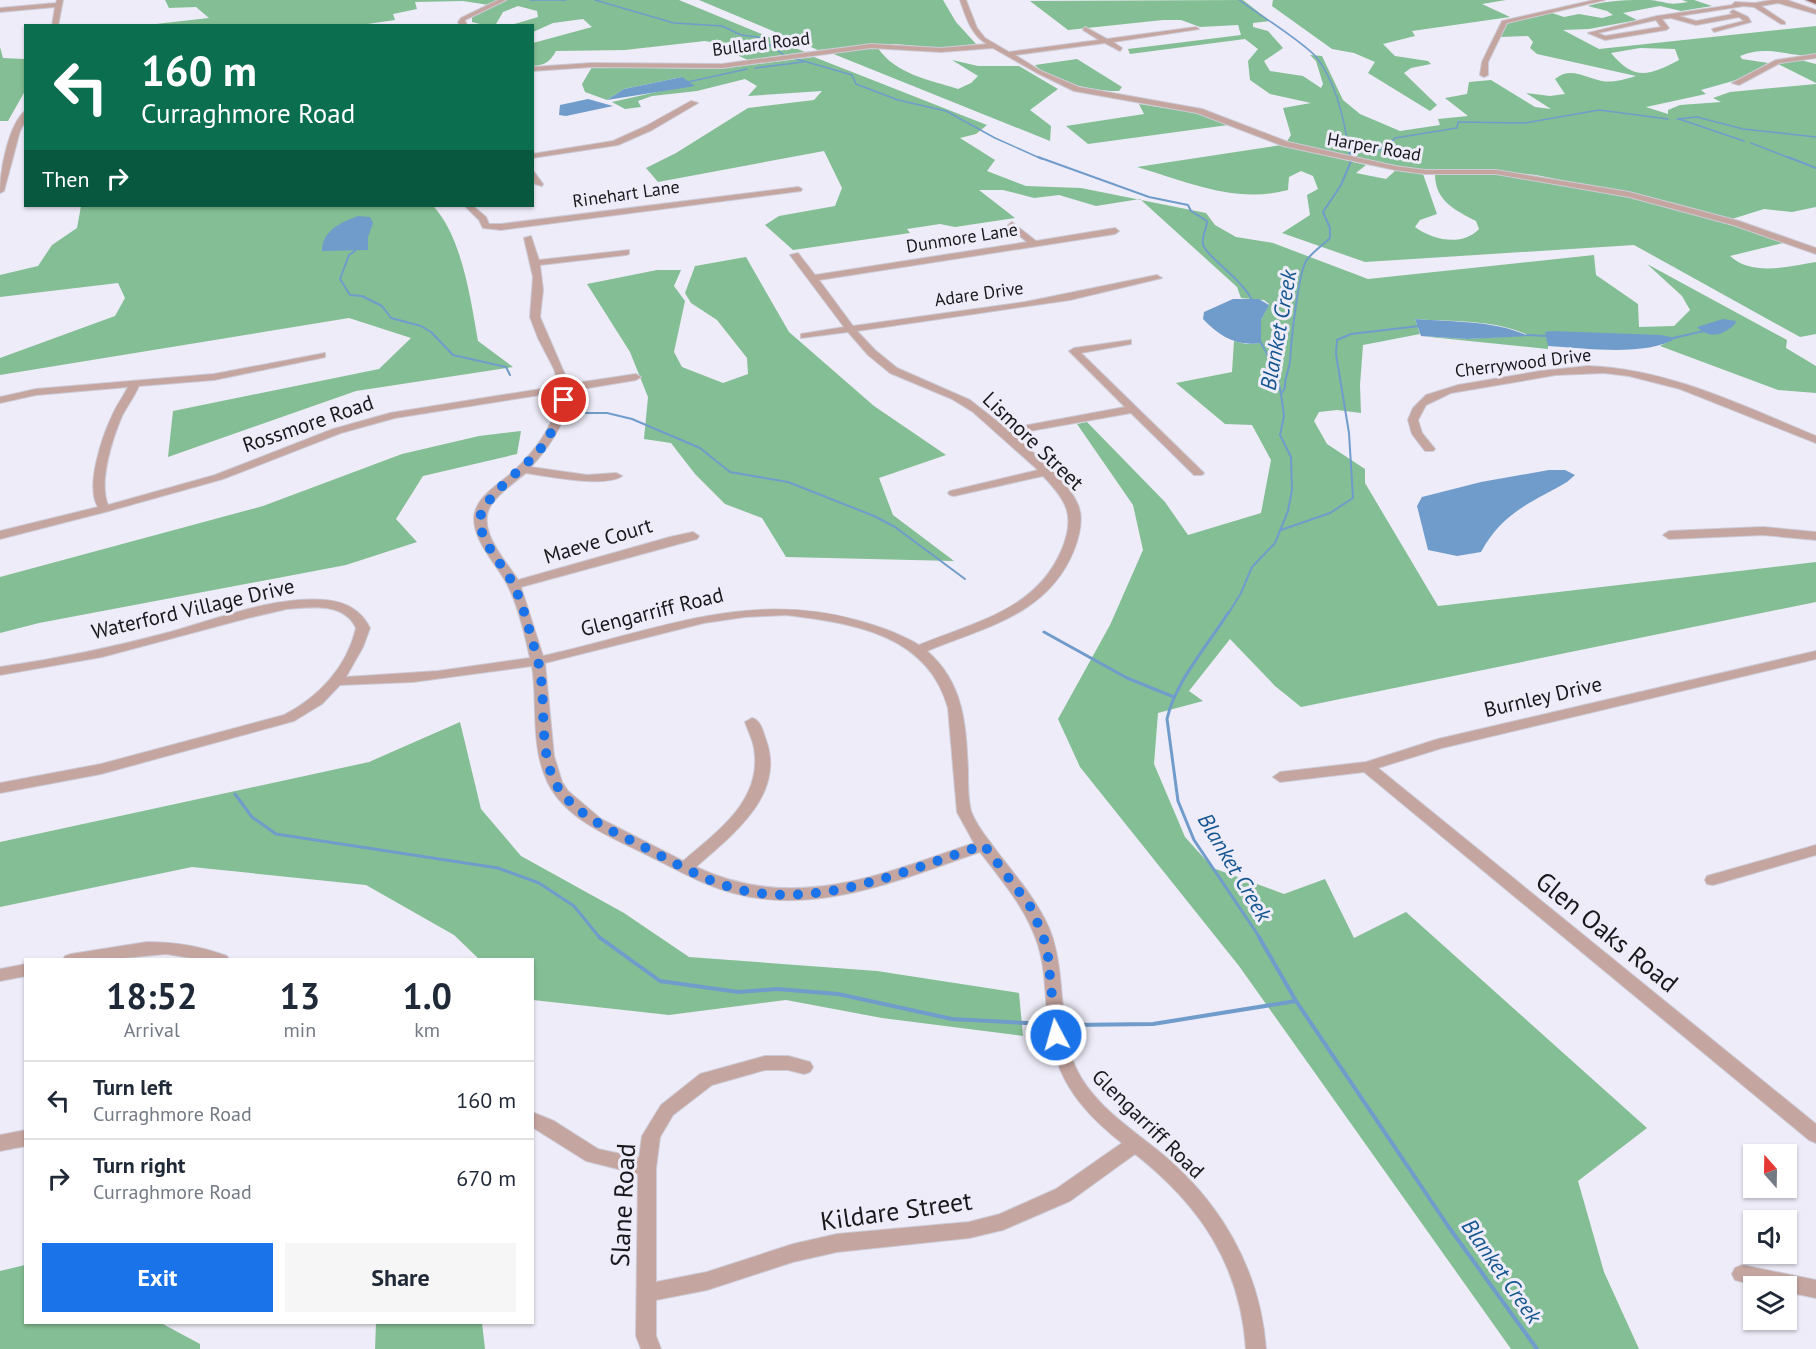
<!DOCTYPE html>
<html lang="en">
<head>
<meta charset="utf-8">
<style>
	body { margin:0; font-family:"PT Sans",sans-serif; background:#f6f6f7; color:#1f2937; height:100vh; display:flex; flex-direction:column; font-size:22px; white-space:nowrap }
	* { box-sizing:border-box; margin:0 }
	p { font-size:20px; color:#747a83 }
	.icon { flex:none; width:33px; height:33px; fill:none; stroke:currentColor; stroke-width:2; stroke-linecap:round; stroke-linejoin:round }
	.map { position:relative; flex:1; overflow:hidden }
	.panel { position:absolute; left:24px; top:958px; width:510px; height:366px; display:flex; flex-direction:column; background:#fff; border-radius:0px; box-shadow:0 2px 4px #0004 }
	.panel>* { flex:none }
	.banner { position:absolute; left:24px; top:24px; width:510px; height:183px; border-radius:0px; box-shadow:0 2px 4px #0004; background:#0b6e4f; color:#fff; overflow:hidden }
	.needle { width:39px; rotate:340deg }
	.fabs { position:absolute; left:1743px; top:1144px; display:grid; gap:12px }
	.fabs a { display:grid; place-items:center; width:54px; height:54px; border-radius:0px; background:#fff; box-shadow:0 2px 4px #0004; font-size:30px }
	.pin { position:absolute; display:grid; place-items:center; width:51px; height:51px; color:#fff; margin:-26px; border:3px solid #fff; border-radius:50%; box-shadow:0 2px 6px #0007 }
	.me { position:absolute; width:66px; margin:-33px; rotate:354deg; stroke-linejoin:round; filter:drop-shadow(0 0 4px #0008) }
	.turn { display:flex; align-items:center; gap:21px; height:126px; padding:0 18px; font-size:27px }
	.turn .icon { width:78px; height:78px; stroke-width:2.5 }
	.turn b { display:block; font-size:42px; line-height:51px }
	.then { display:flex; align-items:center; height:57px; padding:0 18px; background:#0003; gap:12px; font-size:22px }
	.eta { display:flex; justify-content:space-evenly; align-items:center; height:102px; text-align:center }
	.eta b { font-size:36px; font-weight:700; line-height:42px }
	.button { display:flex; gap:12px; margin-top:auto; padding:12px 18px }
	.button a { flex:1; height:69px; border-radius:0px; background:#1a73e8; color:#fff; font-size:24px; font-weight:700; line-height:69px; text-align:center }
	.button a+a { background:#f6f6f7; color:#1f2937 }
	ul { padding:0; list-style:none }
	li { display:flex; align-items:center; gap:18px; height:78px; padding:0 18px; border-top:2px solid #e0e1e3 }
	li div { flex:1 }
	li b { display:block; font-size:22px }
	li em { font-style:normal }
	.map>svg:first-child { display:block }
</style>
</head>
<body>
<div class="map">
<svg width="1816" height="1349" viewBox="0 0 1816 1349">
	<rect width="100%" height="100%" fill="#eeecf8"/>
	<path fill="#84be94" fill-rule="evenodd" d="M165,0H498L489,5L463,1L415,2L417,9L393,14L395,20L361,25L138,26L209,18L196,7L169,8Z
		M507,0H679L805,52L748,60L730,52L721,44L705,41L625,50L556,51C550,62 545,65 533,66V43L592,27L583,19L553,23L533,32L532,26L511,25L538,17L537,11L518,6L503,12L496,24L484,25L472,22V16Z
		M699,0H943L956,22L976,44L939,48L895,44L818,50Z
		M1243,0L1270,21L1253,23V27L1268,31L1283,48L1264,61L1270,71L1303,76L1321,88L1323,84L1316,61L1310,55L1322,56L1343,100L1360,114L1400,131L1440,125L1438,119L1468,116L1445,98L1467,94L1469,82L1491,80L1535,107L1551,109L1526,93L1550,96L1565,94L1555,79C1571,66 1585,78 1602,81C1613,83 1626,79 1636,76L1537,54L1530,48L1533,42L1528,36L1500,37L1507,22L1549,12L1564,17L1579,14L1602,18L1613,15L1607,11L1588,6C1608,0 1629,0 1650,0C1669,2 1666,6 1688,2L1682,0H1694L1712,6L1681,11L1660,6L1623,13L1637,20L1589,29L1563,30L1599,49L1816,26V55C1787,58 1771,44 1740,56L1742,59L1768,63L1740,79L1701,90L1706,94L1646,107L1668,114V110L1680,105L1721,102L1713,98L1730,92L1816,84V207L1792,212L1764,209L1732,219L1674,203L1536,175L1476,169L1419,170L1286,143L1291,135L1283,108L1311,103L1270,94L1250,80L1248,61L1258,49L1245,39L1130,54L1128,49L1241,35L1238,25L1200,27L1181,20H1163L1068,30L1030,1ZM1640,48L1675,49L1679,60C1650,75 1635,82 1611,53Z
		M1273,0H1506L1482,4L1510,17L1412,31L1415,36L1383,44L1395,56L1428,61L1431,64L1411,68L1404,73L1437,105L1430,111L1368,73L1375,62L1354,53L1332,49L1272,6Z
		M0,47L3,58L25,59V91L8,121H0Z
		M865,48H878C895,74 930,80 958,89L971,83L978,76L952,60L978,66H1019L1058,89L1030,110L1051,126L1050,141L831,53Z
		M814,57L987,125L976,134L960,138L995,160L987,171L1026,186L1081,188L1206,213L1215,225L1236,237L1273,243L1368,279L1594,255L1596,275L1638,304L1639,327L1674,326L1690,310L1682,296L1647,264L1787,340L1786,348L1816,366V393L1778,390L1660,346L1675,338L1589,334L1548,346V349L1420,336L1467,339L1528,335C1493,319 1453,322 1415,319L1420,334L1363,345L1360,385L1361,413L1337,410L1319,412L1314,421L1327,444L1365,469V483L1438,606L1816,562V602L1301,707L1275,686L1230,639L1189,691L1203,701L1158,713L1154,764L1185,837L1213,868L1284,894L1325,879L1354,938L1406,912L1647,1128L1578,1181L1604,1272L1639,1349H1511L1239,966L1080,767L1058,719L1110,625L1143,550L1133,505L1077,424L1087,422L1165,502L1188,535L1261,513L1271,460L1252,425L1225,424L1176,383L1232,372L1234,341L1246,344L1261,343V320L1269,304L1264,300L1241,298L1237,287L1140,199L1096,206L1059,195L1034,198L1003,190H979L1015,218L955,227L940,224L907,229L910,233L793,250L765,225L779,216L835,206L842,188L824,151L658,182L646,168L676,153L748,108L814,100L822,91L748,96L757,86L745,79L697,91L652,96L638,101L641,107L625,109L612,102L670,89L682,77L624,89L607,100L585,92L582,84L592,67L719,69Z
		M1077,59L1122,87L1119,91C1097,92 1051,82 1035,65Z
		M1800,60L1816,64V83L1778,64Z
		M1139,104L1197,113L1228,125L1088,144L1066,126L1144,114Z
		M1281,145L1366,165L1356,173L1386,179L1396,170L1423,174L1437,214L1420,220L1415,227C1433,240 1462,247 1479,229L1476,221C1455,210 1435,201 1435,174L1500,173L1630,197L1701,214L1787,242L1730,256C1753,277 1789,266 1816,262V334L1800,337L1634,245L1365,262L1282,233L1310,215L1307,195L1318,189L1313,176L1301,171L1289,177L1288,190C1235,204 1188,182 1137,167Z
		M81,206H433C462,236 471,301 478,341L513,367L356,391L168,457L173,411L379,369L411,338L349,318L0,375V358L115,316L125,298L118,283L0,297V275L38,266L52,245L77,228Z
		M746,257L789,332L874,406L946,455L879,478L893,515L954,561L786,557L762,518L725,504L695,474L671,443L644,439L648,397L630,352L587,284L657,270H681L674,286L685,301L674,352L682,367L723,383L748,374L747,358L717,320L691,303L685,293L695,266Z
		M521,431L517,454L423,476L396,519L417,542L346,565L39,623L0,633V577L263,506L402,454L479,436Z
		M460,722L481,809L521,856L624,913L689,957L877,971L1019,993L1023,1036L882,1018L786,1000L669,1015L533,1000L532,960H480L454,935L366,885L192,867L0,907V842L369,762Z
		M25,1265L26,1323H161L200,1344V1349H0V1271Z
		M376,1323H482L485,1349H375Z"/>
	<path fill="#709ccb" d="M682,77L695,86L607,100L624,89Z
		M588,99L613,106L566,116L559,115L560,105Z
		M358,216L370,217L373,223L368,237V250L322,251C322,231 341,222 358,216Z
		M1233,299H1259L1269,305L1261,320V343C1237,347 1219,336 1203,319L1204,312Z
		M1415,319C1453,322 1493,320 1529,336L1467,339L1421,336Z
		M1723,319L1736,321L1735,324C1723,336 1709,339 1697,327Z
		M1552,331L1661,335L1676,338C1647,357 1584,348 1548,346L1545,332Z
		M1549,470H1565L1575,475L1567,482C1529,504 1503,512 1481,552L1457,556L1428,550L1417,506L1422,497L1481,482Z"/>
	<g fill="none" stroke-linecap="round" stroke-linejoin="round">
		<path stroke="#709ccb" stroke-width="1.5" d="M530,0H566
			M595,0L674,23L722,26L741,35L758,37L787,57
			M1239,0C1258,14 1304,42 1317,58C1336,83 1345,122 1349,153L1354,157
			M793,58L852,75L856,84L898,100L946,111L995,138L1042,159
			M755,68L803,62
			M688,82L747,69
			M1677,119L1697,117L1743,129L1816,137
			M1679,119L1744,141
			M1751,143L1792,159
			M1349,153L1385,149L1395,138L1457,128L1458,122L1525,123L1599,110L1668,119"/>
		<path stroke="#709ccb" stroke-width="2" d="M1038,157L1149,197L1188,205L1191,211L1207,221C1207,229 1201,237 1203,244C1206,257 1243,279 1253,302
			M1788,157L1816,168
			M354,248L355,251L349,255L340,279L350,295L362,296L382,306L391,318L421,326L431,332L453,355L506,367L510,375
			M1527,335L1547,336
			M1673,338L1704,331
			M1260,341L1276,371L1281,394
			M585,413H607L632,419L700,448L730,472L788,482L874,516L895,527L965,579
			M1281,530L1330,513L1353,498L1349,433L1336,354L1337,340L1351,334L1419,326
			M1228,614L1241,593L1252,567L1275,543L1288,511L1292,490L1291,457L1280,435L1284,416L1281,394L1285,388C1284,378 1289,371 1290,361C1291,342 1298,275 1306,261C1312,252 1323,245 1330,238V228L1323,212L1341,185L1351,161"/>
		<path stroke="#709ccb" stroke-width="3" d="M1228,613C1208,645 1175,682 1167,719L1178,801L1194,840L1260,938
			M1044,632L1127,678L1174,697
			M235,794L252,817L276,834L498,868L539,883L574,906L600,938"/>
		<path stroke="#709ccb" stroke-width="4" d="M599,937L660,981L738,992L777,989L838,994L952,1019L1027,1023
			M1259,937L1296,1001L1448,1226L1537,1349
			M1070,1025L1153,1024L1296,1001"/>
		<g stroke="#cccad5" stroke-width="2">
			<path id="minor" d="M57,0H63L58,26H52L55,7L0,12V8L56,3Z
				M498,0H506L465,20L467,26H460L458,22L461,18Z
				M960,0H966L977,28L985,38L1009,52L1099,40L1083,30L1085,27L1107,39L1196,27L1199,29L1113,42L1122,48L1120,51L1105,43L1015,55L1041,71L1079,87L1202,109L1288,142L1395,166L1425,170H1496L1629,192L1739,221L1816,248V254L1733,225L1629,197L1496,174H1425L1395,170L1283,146L1197,113L1074,91L1037,73L993,48L941,52L871,48L722,68L592,67L532,71V67L592,63L722,64L871,44L941,48L987,44C971,35 966,17 960,0Z
				M1594,0H1605L1507,23L1488,62V75L1484,77L1480,75L1482,62L1502,21Z
				M1772,0H1787L1816,10V14L1778,3L1761,6L1785,22V24H1781L1754,7L1744,6L1679,16L1696,21L1733,14L1730,12L1733,10L1748,17L1751,22L1714,32L1712,29L1744,21L1739,17L1696,25L1671,18L1662,19L1669,28L1666,30L1605,40L1588,33L1657,16L1732,5L1735,2L1755,3ZM1656,20L1661,27L1605,36L1598,33Z
				M1816,54V58L1780,63L1739,85L1732,83L1776,60Z
				M691,101L698,103L652,130L618,145L532,158V154L613,141L646,126Z
				M26,110V120L20,131L4,191L0,193C0,172 8,124 26,110Z
				M532,169L543,184L542,186L535,184Z
				M798,187L802,189L801,191L501,230L483,228L479,220L465,206H473L486,217L489,224H501Z
				M1012,222L1036,241L1115,228L1119,231L1115,234L819,280L853,326L1025,302L1157,275L1162,278L1070,300L857,331L875,350L897,368L970,400L1007,429L1125,407L1069,351L1074,348L1131,340V344L1081,353L1204,473L1202,475H1194L1131,413L1013,434C1033,453 1068,480 1078,505C1084,519 1079,537 1074,550C1048,615 985,627 927,651C964,683 966,725 968,771C968,784 968,799 971,811C975,822 983,833 990,842C1010,870 1035,896 1049,928C1067,972 1057,1022 1075,1066C1091,1102 1126,1125 1156,1149C1219,1199 1260,1268 1266,1349H1246C1240,1265 1201,1206 1135,1154L1070,1201L1003,1230L969,1238L837,1252L793,1262L707,1290L656,1300V1336L661,1349H641L636,1336L638,1174L586,1161L532,1127V1112L554,1121L598,1149L639,1158L642,1136L661,1105L700,1074L765,1056H788L810,1062L813,1067L810,1072L804,1074L788,1070H765L712,1085L673,1115L660,1137L656,1168V1282L707,1272L793,1244L837,1234L969,1222L1000,1214L1056,1189L1122,1143C1076,1107 1052,1073 1047,1013C1045,990 1045,967 1038,945C1027,909 1002,881 980,852C902,879 817,916 733,893C699,884 669,865 637,850C604,834 565,817 548,783C530,747 538,704 532,666L413,682L340,685L322,704L294,721L101,774L0,793V783L101,764L284,715C319,697 347,667 356,628C344,602 311,607 287,609L248,618L102,657L0,675V667C57,659 114,647 170,632C220,618 273,596 326,600C346,602 361,610 370,628L363,647L346,677L438,671L530,658C525,635 519,609 509,588C499,566 474,544 474,518C475,495 504,482 518,467C538,447 557,421 559,392L395,418L341,433L223,479L109,511L0,539V531L98,507C85,487 102,437 112,416C116,406 123,397 128,387L36,395L0,403V397L36,389L214,374L325,353V357L321,358L214,380L139,386C134,397 127,406 122,416C113,437 98,482 108,505L215,475L333,429L390,413L559,386L554,369L538,338L530,317L533,277L524,238L531,236L539,260L629,250V254L626,255L540,265L543,290L540,317L569,384L636,374L641,377L636,380L570,391C568,420 551,445 531,467L587,475L616,473L622,476C607,488 546,476 526,473C515,482 503,490 494,501C472,526 505,559 518,580L670,537L693,532L699,536L697,539L521,587L543,656C649,633 747,589 856,620C878,626 899,633 919,645C975,622 1037,610 1062,549C1076,515 1066,500 1043,476L954,496L950,495L948,493L950,491L1038,470L973,412L952,399L890,373L868,355L848,332L801,338V334L844,327L790,255L798,253L815,275L1027,242L1009,227L1008,225ZM786,615C852,623 928,634 948,708L957,812L974,843C880,875 794,913 696,867C732,835 786,795 766,740C763,732 761,720 752,718L745,722C748,731 753,740 754,748C763,800 718,831 683,861L601,819L568,791L562,782L554,756L545,663L704,623L745,617Z
				M1588,366C1669,369 1743,406 1816,436V443L1680,389L1629,376L1604,373L1556,375L1451,393L1426,405L1418,420L1422,433L1435,449L1433,451H1425L1412,434L1408,420L1413,408L1426,395L1458,385L1540,371Z
				M1763,527L1816,532V540L1763,535L1669,539L1663,535L1669,531Z
				M1816,651V659L1442,748L1378,768L1816,1124V1143L1809,1140L1364,772L1280,782L1273,777L1280,772L1366,762L1438,739Z
				M1816,845V855L1713,885L1707,884L1705,880L1707,876Z
				M147,942C175,942 200,946 227,956L229,960H204L166,954L102,960H63L65,956L71,954Z
				M26,964V976L0,981V969Z
				M26,1130V1146L0,1151V1135Z
				M1742,1265L1816,1280V1298L1786,1292V1287H1762L1735,1280L1732,1274L1735,1268Z"/>
		</g>
		<g stroke="#cccad5" stroke-width="3">
			<path id="major" d="M1806,0H1816V4Z"/>
		</g>
		<use href="#minor" fill="#c5a5a0" fill-rule="evenodd"/>
		<use href="#major" fill="#9e6760" fill-rule="evenodd"/>
	</g>
	<g fill="none" stroke-linecap="round" stroke-linejoin="round">
		<path stroke="#1a73e8" stroke-width="10" stroke-dasharray="0 18" d="M564,400C558,420 551,436 538,452C524,468 480,500 480,520C480,544 506,567 515,588C525,610 530,634 537,657C547,693 539,734 550,770C560,806 603,827 634,842C667,858 701,880 737,889C819,910 907,870 984,845L1032,909L1047,947L1056,1035"/>
	</g>
	<g text-anchor="middle" stroke-width="6" stroke-linejoin="round" paint-order="stroke">
		<g font-size="18" fill="#19191d" stroke="#eeecf8">
			<text transform="translate(761 44) rotate(-7)" y="6">Bullard Road</text>
			<text transform="translate(1374 147) rotate(10)" y="6">Harper Road</text>
			<text transform="translate(626 194) rotate(-8)" y="6">Rinehart Lane</text>
			<text transform="translate(962 238) rotate(-9)" y="6">Dunmore Lane</text>
			<text transform="translate(979 294) rotate(-8)" y="6">Adare Drive</text>
			<text transform="translate(1523 363) rotate(-7)" y="6">Cherrywood Drive</text>
		</g>
		<g font-size="21" fill="#19191d" stroke="#eeecf8">
			<text transform="translate(308 424) rotate(-19)" y="7">Rossmore Road</text>
			<text transform="translate(1033 441) rotate(44)" y="7">Lismore Street</text>
			<text transform="translate(598 541) rotate(-17)" y="7">Maeve Court</text>
			<text transform="translate(193 609) rotate(-13)" y="7">Waterford Village Drive</text>
			<text transform="translate(652 612) rotate(-14)" y="7">Glengarriff Road</text>
			<text transform="translate(1543 697) rotate(-13)" y="7">Burnley Drive</text>
			<text transform="translate(1148 1124) rotate(44)" y="7">Glengarriff Road</text>
		</g>
		<g font-size="22" font-style="italic" fill="#145590" stroke="#eeecf8">
			<text transform="translate(1278 330) rotate(-80)" y="8">Blanket Creek</text>
			<text transform="translate(1235 867) rotate(59)" y="8">Blanket Creek</text>
			<text transform="translate(1502 1271) rotate(55)" y="8">Blanket Creek</text>
		</g>
		<g font-size="26" fill="#19191d" stroke="#eeecf8">
			<text transform="translate(1607 932) rotate(39)" y="9">Glen Oaks Road</text>
			<text transform="translate(623 1205) rotate(-87)" y="9">Slane Road</text>
			<text transform="translate(896 1211) rotate(-8)" y="9">Kildare Street</text>
		</g>
	</g>
</svg>
<div class="fabs">
<a><svg class="needle" viewBox="-14 -14 28 28"><path d="M0-13l5 13h-10z" fill="#e53935"/><path d="M0 13l5-13h-10z" fill="#747a83"/></svg></a>
<a><svg class="icon" aria-label="sound" viewBox="0 0 24 24"><path d="M4 9h4l5-4v14l-5-4H4zM17 9q2 3 0 6"/></svg></a>
<a><svg class="icon" aria-label="layers" viewBox="0 0 24 24"><path d="M12 4l9 5-9 5-9-5zM3 14l9 5 9-5"/></svg></a>
</div>
<div class="pin" style="left:564px;top:400px;background:#d93025"><svg class="icon" aria-label="arrive" viewBox="0 0 24 24"><path d="M6 21V4h12l-3 4 3 4H6"/></svg></div>
<svg class="me" style="left:1056px;top:1035px" viewBox="-20 -20 40 40"><circle r="17" fill="#1a73e8" stroke="#fff" stroke-width="3"/><path d="M0-11L8 9 0 5-8 9z" fill="#fff"/></svg>
<div class="banner">
<div class="turn"><svg class="icon" aria-label="left" viewBox="0 0 24 24"><path d="M17 20v-9H6M10 6l-5 5 5 5"/></svg><div><b>160 m</b>Curraghmore Road</div></div>
<div class="then">Then<svg class="icon" aria-label="right" viewBox="0 0 24 24"><path d="M7 20v-9h11M14 6l5 5-5 5"/></svg></div>
</div>
<section class="panel">
<div class="eta">
<div><b>18:52</b><p>Arrival</p></div>
<div><b>13</b><p>min</p></div>
<div><b>1.0</b><p>km</p></div>
</div>
<ul>
<li><svg class="icon" aria-label="left" viewBox="0 0 24 24"><path d="M17 20v-9H6M10 6l-5 5 5 5"/></svg><div><b>Turn left</b><p>Curraghmore Road</p></div><em>160 m</em></li>
<li><svg class="icon" aria-label="right" viewBox="0 0 24 24"><path d="M7 20v-9h11M14 6l5 5-5 5"/></svg><div><b>Turn right</b><p>Curraghmore Road</p></div><em>670 m</em></li>
</ul>
<div class="button"><a>Exit</a><a>Share</a></div>
</section>
</div>
</body>
</html>
